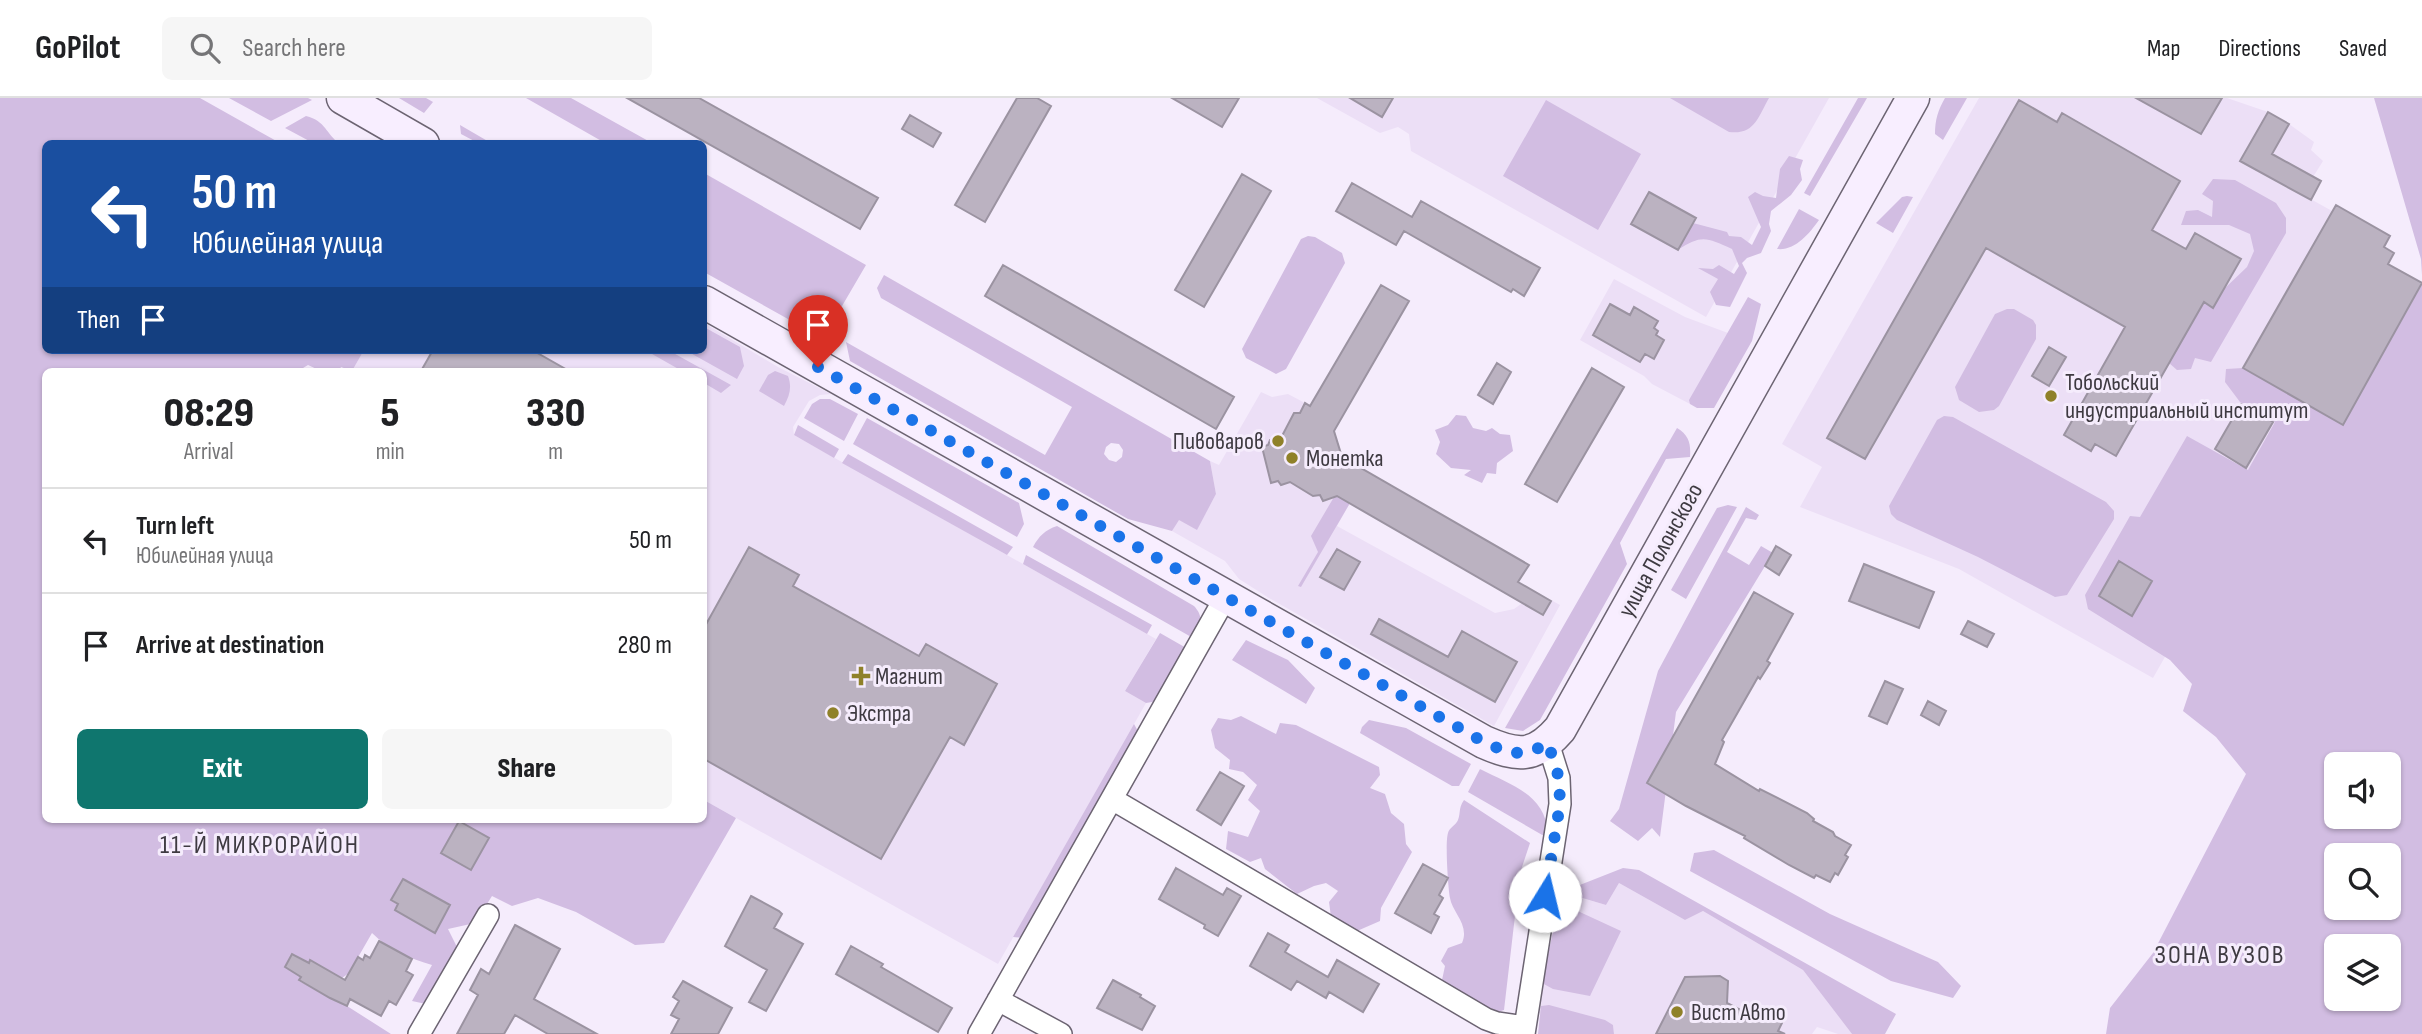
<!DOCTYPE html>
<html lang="en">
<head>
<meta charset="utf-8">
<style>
	body { margin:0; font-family:"Sofia Sans Condensed",sans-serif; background:#f6f6f6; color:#202124; height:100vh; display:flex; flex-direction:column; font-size:26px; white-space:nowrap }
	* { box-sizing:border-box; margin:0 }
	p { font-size:23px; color:#757577 }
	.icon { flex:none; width:38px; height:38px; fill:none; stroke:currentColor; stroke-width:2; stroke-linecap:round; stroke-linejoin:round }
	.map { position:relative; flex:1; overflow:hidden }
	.details { position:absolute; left:42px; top:270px; width:665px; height:455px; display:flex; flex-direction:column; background:#fff; border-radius:10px; box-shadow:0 2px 5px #0004 }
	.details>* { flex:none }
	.banner { position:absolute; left:42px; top:42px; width:665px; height:214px; border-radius:10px; box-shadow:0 2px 5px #0004; background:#1a4fa0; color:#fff; overflow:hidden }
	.buttons { position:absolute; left:2324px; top:654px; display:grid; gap:14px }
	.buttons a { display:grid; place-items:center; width:77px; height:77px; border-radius:10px; background:#fff; box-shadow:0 2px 5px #0004; font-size:35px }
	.pin { position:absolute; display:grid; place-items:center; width:60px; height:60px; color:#fff; margin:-72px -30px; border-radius:50% 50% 50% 0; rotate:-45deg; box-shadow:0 0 7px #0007 }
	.pin .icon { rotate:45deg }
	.me { position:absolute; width:77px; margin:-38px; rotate:9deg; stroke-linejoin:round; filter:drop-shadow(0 0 5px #0008) }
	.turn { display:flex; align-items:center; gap:24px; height:147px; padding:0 35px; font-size:32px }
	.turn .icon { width:91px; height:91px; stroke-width:2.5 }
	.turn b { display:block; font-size:49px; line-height:60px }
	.then { display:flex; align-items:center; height:66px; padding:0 35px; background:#0003; gap:14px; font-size:26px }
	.eta { display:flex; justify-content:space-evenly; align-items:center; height:119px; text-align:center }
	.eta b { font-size:42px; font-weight:800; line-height:49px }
	.button { display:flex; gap:14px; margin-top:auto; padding:14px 35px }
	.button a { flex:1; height:80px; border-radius:10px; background:#0f766e; color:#fff; font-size:28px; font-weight:800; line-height:80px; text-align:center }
	.button a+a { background:#f6f6f6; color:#202124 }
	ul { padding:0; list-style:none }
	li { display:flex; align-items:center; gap:21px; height:105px; padding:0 35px; border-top:2px solid #e0e0e0 }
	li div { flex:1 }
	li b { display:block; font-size:26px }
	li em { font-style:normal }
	header { display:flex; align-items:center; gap:42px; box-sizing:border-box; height:98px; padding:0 35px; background:#fff; border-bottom:2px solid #e0e0e0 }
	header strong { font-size:33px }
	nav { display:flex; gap:38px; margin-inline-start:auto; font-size:24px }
	.search { width:490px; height:63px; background:#f6f6f6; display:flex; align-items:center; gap:18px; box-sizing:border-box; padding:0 24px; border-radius:10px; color:#757577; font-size:26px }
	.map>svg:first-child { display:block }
</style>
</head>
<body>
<header>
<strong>GoPilot</strong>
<div class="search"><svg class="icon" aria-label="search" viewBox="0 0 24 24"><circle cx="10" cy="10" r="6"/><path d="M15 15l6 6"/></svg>Search here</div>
<nav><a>Map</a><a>Directions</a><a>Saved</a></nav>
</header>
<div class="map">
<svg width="2422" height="936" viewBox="0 0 2422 936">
	<rect width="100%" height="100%" fill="#f5ecfc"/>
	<path fill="#ecdff6" d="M1317,0H1829L1706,219L1411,53L1409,36L1398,29L1380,35Z
		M1979,0H2227L2268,14L2241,63L2261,75L2289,26L2314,44L2311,52L2323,63L2313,79L2266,76L2332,113L2243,269L2308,307L2153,580L1959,471L1800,409L1822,369L1782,346Z
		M1614,181L1685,219L1728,235L1690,302V306L1652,286L1644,278L1580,242Z
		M704,225L778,269L831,296L820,297L809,303L793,329L794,337L1156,541L1125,593L1146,605L998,866L704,702V273H352L364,252H704Z
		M1261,294L1272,299L1288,296L1305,305L1300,315H1294L1282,338L1270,342L1268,347L1262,349L1271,385L1278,383L1281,387L1290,384L1313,398H1337L1350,405L1337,428L1495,515L1514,511L1521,506L1531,491L1560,507L1494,628L1269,500L1239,481L1225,463L1172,433L1178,421L1197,431L1216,396L1210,363L1219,367Z
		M1619,785L1685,822L1703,813L1803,872L1852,936H1838L1817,929L1812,936H1614L1613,927L1539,915L1542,885L1562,794L1606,807Z"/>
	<path fill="#d2bde2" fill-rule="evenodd" d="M0,0H200L280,45L46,46V252H364L352,273L341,269L339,273H321L308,267L298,273H46V721H704V702L736,720L664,845L635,847L576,814L538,800L512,808L492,798L475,825L448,831L459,853L426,906L412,903L432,867C411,861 388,851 372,835L349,875L342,880L310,863L308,865L292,857L285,869L301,878L299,883L347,908L391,936H0Z
		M229,0H308L312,2L271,23Z
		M399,0H426L433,4L424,15Z
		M526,0H571L652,45H605Z
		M1670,0H1769C1758,19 1755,37 1729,34Z
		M1858,0H1867L1810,98L1804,95Z
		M1945,0H1967L1943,42L1935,36C1935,22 1938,12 1945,0Z
		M2374,0H2422V177L2421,161Z
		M1546,2L1641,56L1598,132L1503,78Z
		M306,18C326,23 326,36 339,45H313L285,30Z
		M460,27L491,45H478L461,36Z
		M1789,58L1803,62L1800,71L1802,82L1791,97L1771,113L1769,126L1771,133L1761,155L1747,160L1742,165L1747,175L1730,209L1716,207L1710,194L1718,181L1698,170L1713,171L1719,167L1734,176L1739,168L1732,151C1707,140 1702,136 1678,152L1693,125L1727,134L1729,138L1741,139L1752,147L1761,129L1748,99L1755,94L1763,98L1776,100L1780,71Z
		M704,75L866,167L828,232L813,235L704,174Z
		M2213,81L2235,82L2276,105L2286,120V135L2211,264L2195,260L2191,271L2177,272L2169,265L2204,204L2213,210L2224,191L2247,169L2254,153L2250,136L2229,127H2181L2186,113L2198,112L2212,119L2213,103L2202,96Z
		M1907,98L1913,99L1893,135L1876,125L1902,99Z
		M1799,111L1819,122C1809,136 1795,153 1777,151Z
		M1308,138L1315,139L1342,155L1345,165L1286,271L1276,276L1246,260L1242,251L1301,141Z
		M884,177L1210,363L1216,396L1197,432L1179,422L1172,433L1128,421L850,263L846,244L1045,357L1072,309L881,200L877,190ZM1111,345L1119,346L1123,352L1122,359L1116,364L1109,362L1104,356L1106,349Z
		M2422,186V936H2106L2110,910L2153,855L2246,676L2216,639L2183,613L2192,586L2170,562L2088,511L2085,497L2130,418L2140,419L2187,338L2248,372L2275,324L2240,304L2225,284L2226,271L2243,270L2343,327ZM2119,464L2152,483L2132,517L2099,498ZM2336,667H2389V719H2336ZM2336,758H2389V810H2336ZM2336,849H2389V901H2336Z
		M1748,199L1761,206L1752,243L1714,310H1697L1690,306L1689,302Z
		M2007,211H2014L2033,222L2036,227V241L1999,308L1994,312L1979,314L1959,302L1955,289L1995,216Z
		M704,229L740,249L744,268L737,281L685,252H704Z
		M645,252H668L731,287L721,295L704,285V273H682Z
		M775,273L788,278C792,289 790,297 784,308L759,293L768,277Z
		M820,301H830L858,316L844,343L804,320L812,306Z
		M1456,317L1466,318L1473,330L1486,333L1492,330L1500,336L1510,337L1513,353L1497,365L1496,376L1487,375L1482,385L1464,377L1471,372L1451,370L1436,356L1440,344L1435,332L1448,327Z
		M1944,318L1953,319L2106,404L2114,413V421L2067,497L2055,499L1978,459L1897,422L1891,416L1889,408L1937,322Z
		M867,320L1019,405L1024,426L1017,439L853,346Z
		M798,327L839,351L834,360L794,337Z
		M1677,330C1689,337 1691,346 1690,359L1666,361L1620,445L1627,466L1540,622L1523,633L1505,630Z
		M848,356L1013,449L1007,457L842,365Z
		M1337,398L1350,405L1301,489L1298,488L1318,454L1311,438L1334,399Z
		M1728,407L1737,409L1686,501L1671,492L1717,410Z
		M1746,409L1759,417L1756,422L1746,420L1727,454L1749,467L1761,448L1773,455L1676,614L1660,739L1652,730L1638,743L1610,723L1619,711L1658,573Z
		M1057,428L1194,508C1205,520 1200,527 1193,540L1033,449C1039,438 1045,432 1057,428Z
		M1026,457L1152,527L1147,536L1023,466Z
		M1160,535L1188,551L1158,603L1146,605L1125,593Z
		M1246,542L1288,562L1315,590L1306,606L1232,562Z
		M1241,618L1276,636L1280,625L1296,627L1379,669L1380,677L1370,690L1385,696L1391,715L1404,726L1406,746L1412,754L1381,810L1380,823L1357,833L1331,819L1329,804L1338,793L1326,785L1314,788L1297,796L1265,771L1261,760L1250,764L1226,751L1228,733L1248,739L1260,713L1248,702L1257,687L1243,674L1229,671L1230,662L1215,650L1211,632L1218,620L1231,622Z
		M1369,622L1406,630L1471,666L1459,688H1452L1360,635L1362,629Z
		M1134,626L1140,637L1025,840L1013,839Z
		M1480,671C1511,687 1545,696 1548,735L1544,738L1468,694Z
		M1464,702L1530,745L1520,775L1504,912L1498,914L1437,886L1442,882L1445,868L1441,863L1448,850L1462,845C1470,827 1452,814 1450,800C1448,788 1445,745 1448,735C1449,730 1456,727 1458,722C1461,714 1458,711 1464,702Z
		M1714,752L1830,816L1938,864L1961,888L1953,900L1891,883L1690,773L1694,755Z
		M1623,770L1639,772L1648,777L1896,916L1885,936H1852L1803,872L1703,813L1685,822L1619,785L1606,807L1562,794Z
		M1569,809L1621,833L1590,898L1553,891L1542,885L1558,810Z
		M1549,907L1605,922L1613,927L1614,936H1538L1541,908Z"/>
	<path fill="#bbb2c1" stroke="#9b93a1" stroke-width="2" d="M627,0H699L878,100L860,131Z
		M1017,0H1037L1051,8L985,124L955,107Z
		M1172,0H1239L1222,29Z
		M1350,0H1393L1382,19Z
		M2136,0H2222L2201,36Z
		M2019,2L2057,24L2062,15L2180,83L2152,132L2186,151L2195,135L2241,161L2213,210L2204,204L2116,358L2095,346L2091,353L2064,337L2125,229L1986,150L1865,361L1827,340Z
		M2268,14L2289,26L2272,56L2321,83L2311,102L2240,63Z
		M910,17L941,35L933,49L902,31Z
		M1242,76L1271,93L1204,209L1175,192Z
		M1352,85L1412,119L1421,103L1540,170L1524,198L1513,191L1511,194L1404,133L1396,147L1336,113Z
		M1649,94L1696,120L1678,152L1631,126Z
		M2336,107L2390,138L2384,149L2394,155L2388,166L2422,185L2343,327L2243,270Z
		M1003,167L1234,299L1216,331L985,198Z
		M1381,187L1409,203L1334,333L1342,359L1529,467L1518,484L1551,503L1543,517L1337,398L1323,403L1320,397L1313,398L1290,384L1281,387L1278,383L1271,385L1262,349L1268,347L1270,342L1282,338L1294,315H1300L1305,305L1310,308Z
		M1610,206L1630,217L1634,209L1658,223L1654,230L1658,233L1656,237L1664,242L1654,261L1645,256L1640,264L1593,237Z
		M2049,249L2066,259L2049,288L2032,278Z
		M433,252H532L569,273H421Z
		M1497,265L1511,274L1493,306L1478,297Z
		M1592,270L1624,289L1557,404L1525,386Z
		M2241,306L2273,324L2246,370L2215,351Z
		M1776,448L1791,457L1779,477L1765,468Z
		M749,449L799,477L793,488L919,558L926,546L997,586L964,647L950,639L881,761L704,661V530Z
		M1337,451L1360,464L1344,492L1320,479Z
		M2119,463L2152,483L2132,518L2099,498Z
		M1864,466L1934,494L1919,530L1849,503Z
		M1754,494L1793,516L1767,563L1770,565L1760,581L1758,579L1722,642L1724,644L1715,666L1759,693L1760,691L1807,715L1814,721L1813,723L1833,734L1835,738L1851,747L1845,757L1848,759L1838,777L1835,775L1830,784L1816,777L1814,780L1789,767L1744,740L1745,738L1686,708L1647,685Z
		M1379,521L1448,559L1462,533L1517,564L1495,604L1371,536Z
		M1968,523L1994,536L1987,549L1961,536Z
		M1885,583L1903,591L1887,626L1869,618Z
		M1928,603L1946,613L1939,627L1921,617Z
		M1220,674L1244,688L1221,727L1197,712Z
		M459,723L489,740L471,772L441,755Z
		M1423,766L1448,780L1439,797L1443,800L1434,816L1439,819L1431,835L1395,815Z
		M1176,770L1223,797L1227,790L1241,798L1218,838L1204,830L1205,827L1159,801Z
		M403,781L450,807L435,835L395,812L398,806L391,802Z
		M751,798L779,813L782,816L774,830L803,846L766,913L749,904L767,872L725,848Z
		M515,827L560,851L534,901L597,936H548L515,917L504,936H457L478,897L470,892L481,871L489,876Z
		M1268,835L1289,847L1285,854L1328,879L1337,862L1379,886L1363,914L1329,894L1326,900L1297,883L1291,892L1250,868Z
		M379,843L412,861L406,873L413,877L396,907L389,903L381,918L350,901L347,908L330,900L299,882L301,879L285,869L292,856L309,865L310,862L345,882L358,859L363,862L365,857L370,860Z
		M851,848L883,866L881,869L952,910L938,934L836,876Z
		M1720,878L1728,883L1727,905L1758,921L1762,914L1782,925L1778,933L1785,936H1656L1685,879Z
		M1113,882L1141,897L1140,899L1155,908L1142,932L1097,910Z
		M683,883L732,910L718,936H671L679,921L671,917L679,903L673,899Z"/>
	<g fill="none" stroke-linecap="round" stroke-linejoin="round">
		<g stroke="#6c6472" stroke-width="24">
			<path id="minor" d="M1112,701L1486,921L1497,925L1525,929
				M998,902L1061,936
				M419,936L488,817
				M979,936L1225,500
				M1524,936L1560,706L1559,680L1548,645"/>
		</g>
		<g stroke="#6c6472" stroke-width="35">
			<path id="secondary" d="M343,0L423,46
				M704,204L1484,644C1518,659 1535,660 1560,631L1913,0"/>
		</g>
		<use href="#minor" stroke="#fff" stroke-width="21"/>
		<use href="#secondary" stroke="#f8eeff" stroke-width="32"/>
	</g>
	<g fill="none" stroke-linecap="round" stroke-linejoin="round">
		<path stroke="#1a73e8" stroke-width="12" stroke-dasharray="0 21.6" d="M818,269L1484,644C1510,656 1523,660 1548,645L1559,680L1560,706L1545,798"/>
	</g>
	<g fill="#8f8129" stroke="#f5ecfc" stroke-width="2.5">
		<circle cx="2051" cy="298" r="7"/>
		<circle cx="1278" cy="343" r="7"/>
		<circle cx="1292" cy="360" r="7"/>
		<path d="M857.5 567.5h7v7h7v7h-7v7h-7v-7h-7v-7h7z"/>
		<circle cx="833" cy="615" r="7"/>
		<circle cx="1677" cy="914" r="7"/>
	</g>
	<g text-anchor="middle" stroke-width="6" stroke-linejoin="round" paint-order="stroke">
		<g font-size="24" fill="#3e3a41" stroke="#f5ecfc" text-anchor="start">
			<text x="2065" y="292">Тобольский<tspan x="2065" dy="28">индустриальный институт</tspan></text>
			<text x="1264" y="351" text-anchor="end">Пивоваров</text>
			<text x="1306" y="368">Монетка</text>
			<text x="875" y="586">Магнит</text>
			<text x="847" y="623">Экстра</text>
			<text x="1691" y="922">Вист Авто</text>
		</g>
		<g font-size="24" fill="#3e3a41" stroke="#f5ecfc">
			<text transform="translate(1660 452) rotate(-61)" y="8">улица Полонского</text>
		</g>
		<g font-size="26" letter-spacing="2" fill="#3e3a41" stroke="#f5ecfc">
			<text x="260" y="755">11-Й МИКРОРАЙОН</text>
			<text x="2220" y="865">ЗОНА ВУЗОВ</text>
		</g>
	</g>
</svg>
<div class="buttons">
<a><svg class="icon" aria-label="sound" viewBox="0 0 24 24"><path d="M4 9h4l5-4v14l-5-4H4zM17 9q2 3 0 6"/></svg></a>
<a><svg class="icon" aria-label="search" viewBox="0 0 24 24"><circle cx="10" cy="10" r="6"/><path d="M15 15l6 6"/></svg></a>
<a><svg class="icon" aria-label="layers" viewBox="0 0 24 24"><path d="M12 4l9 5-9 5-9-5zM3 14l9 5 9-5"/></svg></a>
</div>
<div class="pin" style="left:818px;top:269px;background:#d93025"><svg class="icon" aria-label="arrive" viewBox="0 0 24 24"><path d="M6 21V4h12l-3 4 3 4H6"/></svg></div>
<svg class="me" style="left:1545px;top:798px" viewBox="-20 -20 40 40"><circle r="19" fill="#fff"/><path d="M0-13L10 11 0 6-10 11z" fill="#1a73e8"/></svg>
<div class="banner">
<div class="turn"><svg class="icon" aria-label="left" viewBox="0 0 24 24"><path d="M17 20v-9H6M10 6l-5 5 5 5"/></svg><div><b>50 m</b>Юбилейная улица</div></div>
<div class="then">Then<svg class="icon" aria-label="arrive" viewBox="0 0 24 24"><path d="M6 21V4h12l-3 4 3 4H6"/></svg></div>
</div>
<section class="details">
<div class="eta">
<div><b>08:29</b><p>Arrival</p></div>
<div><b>5</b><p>min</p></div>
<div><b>330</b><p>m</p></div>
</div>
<ul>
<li><svg class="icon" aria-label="left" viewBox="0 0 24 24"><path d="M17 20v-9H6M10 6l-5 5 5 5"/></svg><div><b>Turn left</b><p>Юбилейная улица</p></div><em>50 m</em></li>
<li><svg class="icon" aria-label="arrive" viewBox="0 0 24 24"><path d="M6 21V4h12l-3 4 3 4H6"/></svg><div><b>Arrive at destination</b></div><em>280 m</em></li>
</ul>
<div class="button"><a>Exit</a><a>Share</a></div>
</section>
</div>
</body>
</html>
